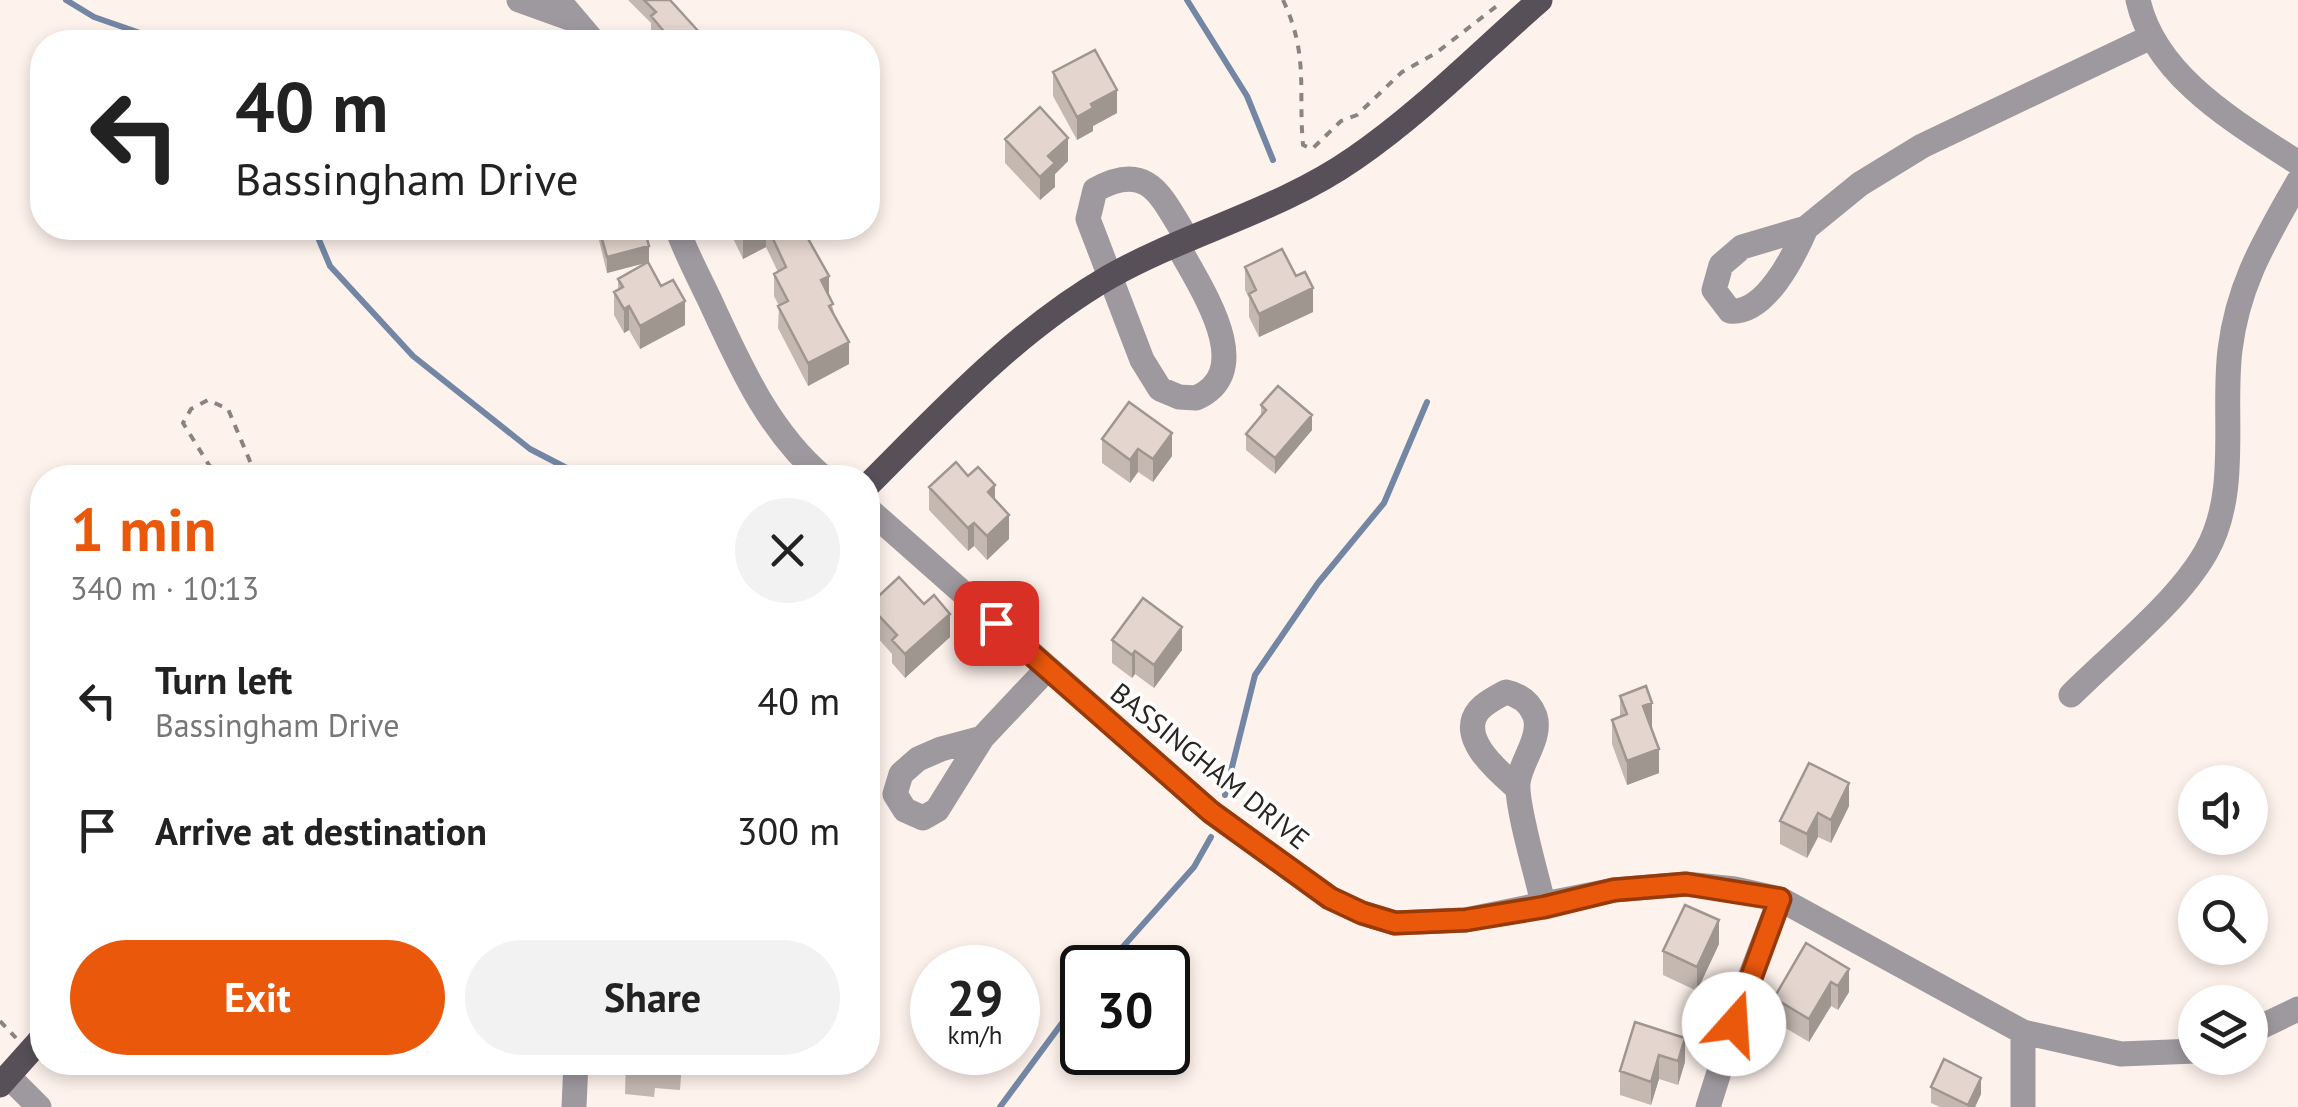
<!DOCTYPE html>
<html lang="en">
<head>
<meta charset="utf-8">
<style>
	body { margin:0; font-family:"PT Sans",sans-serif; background:#f2f2f2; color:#222; height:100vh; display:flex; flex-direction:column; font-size:38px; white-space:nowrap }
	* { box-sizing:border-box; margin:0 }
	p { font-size:32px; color:#767676 }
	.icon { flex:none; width:55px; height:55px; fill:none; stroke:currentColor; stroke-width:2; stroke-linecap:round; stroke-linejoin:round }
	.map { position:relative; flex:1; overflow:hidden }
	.details { position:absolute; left:30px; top:465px; width:850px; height:610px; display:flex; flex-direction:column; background:#fff; border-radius:40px; box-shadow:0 5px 15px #0003 }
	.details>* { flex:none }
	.banner { position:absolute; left:30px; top:30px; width:850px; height:210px; border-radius:40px; box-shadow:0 5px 15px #0003; background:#fff; color:#222; overflow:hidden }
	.fabs { position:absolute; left:2178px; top:765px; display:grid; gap:20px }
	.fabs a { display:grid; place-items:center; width:90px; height:90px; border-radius:50%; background:#fff; box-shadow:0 5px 15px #0003; font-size:50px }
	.speed { position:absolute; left:910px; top:945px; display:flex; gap:20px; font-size:50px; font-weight:700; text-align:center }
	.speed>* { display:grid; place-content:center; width:130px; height:130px; border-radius:50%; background:#fff; box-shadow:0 5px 15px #0003; line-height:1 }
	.speed small { font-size:25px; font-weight:400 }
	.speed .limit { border:5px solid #111; border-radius:15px; background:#fff; color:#111 }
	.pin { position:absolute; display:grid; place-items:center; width:85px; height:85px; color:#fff; margin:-42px; border-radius:20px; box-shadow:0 5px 15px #0006 }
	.me { position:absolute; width:110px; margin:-55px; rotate:19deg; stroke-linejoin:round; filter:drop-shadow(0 0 8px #0008) }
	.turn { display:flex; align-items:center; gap:35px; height:210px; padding:0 40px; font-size:45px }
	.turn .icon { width:130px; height:130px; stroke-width:2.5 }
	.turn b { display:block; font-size:70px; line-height:85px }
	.round { display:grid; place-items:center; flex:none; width:105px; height:105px; border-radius:52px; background:#f2f2f2 }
	.summary { display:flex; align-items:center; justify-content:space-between; height:170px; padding:0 40px }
	h1 { font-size:60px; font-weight:700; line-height:75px; color:#ea580c }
	.button { display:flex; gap:20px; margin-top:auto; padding:20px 40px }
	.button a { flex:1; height:115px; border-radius:60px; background:#ea580c; color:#fff; font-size:40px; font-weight:700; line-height:115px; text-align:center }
	.button a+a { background:#f2f2f2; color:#222 }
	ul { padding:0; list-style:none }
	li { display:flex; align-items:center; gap:30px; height:130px; padding:0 40px }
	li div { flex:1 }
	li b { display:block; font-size:38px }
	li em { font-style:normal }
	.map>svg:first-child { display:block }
</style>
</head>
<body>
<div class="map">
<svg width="2298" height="1107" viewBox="0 0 2298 1107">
	<rect width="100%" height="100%" fill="#fef2ec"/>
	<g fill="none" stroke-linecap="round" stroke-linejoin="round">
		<path stroke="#7387a5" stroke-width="6" d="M66,0L94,17L166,42
			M1187,0L1247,96L1273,160
			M314,228L330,266L413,356L530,449L586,478
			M1225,795L1255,675L1318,583L1384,503L1427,402
			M1104,968L1194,867L1211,837
			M1000,1107L1082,996"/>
		<path stroke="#8b837f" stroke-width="4" stroke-dasharray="8 8" stroke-linecap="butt" d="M1283,0C1309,55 1298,89 1303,145L1312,149L1341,121L1357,115L1402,72L1436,53L1498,5
			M224,478L209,465L183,423L191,409L208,400L228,409L257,478
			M0,1021L16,1038"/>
		<path stroke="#9e999e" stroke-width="25" d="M519,0L572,19
			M2138,0C2155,77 2237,123 2298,163
			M565,8L594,42
			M677,228C686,254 700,279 712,305C741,368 770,433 824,478
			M1806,228C1794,256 1765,315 1730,311L1714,290L1721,265L1742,247L1806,228L1860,184L1922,146L2151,37
			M1177,244C1197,283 1260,370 1196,398L1179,397L1160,389L1142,360L1088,219L1095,190C1150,159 1162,199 1188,240
			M868,509L1211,812L1330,898L1362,913L1395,923L1465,920L1614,890L1686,884L1735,889L1780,899L2023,1032L2121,1054L2195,1051
			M2071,695C2114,652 2177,603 2206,552C2240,493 2222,414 2230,350C2238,283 2266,239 2298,182
			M982,738L937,810L923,818L905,810L895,794L901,774L918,759L941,749L982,738L1048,668
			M1517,788C1499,772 1456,737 1479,710C1486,702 1497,697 1506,692C1520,695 1530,702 1535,716C1542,738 1520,762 1518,783C1516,807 1538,879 1544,907
			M2023,1032V1107
			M2250,1032L2298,1009
			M8,1076L39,1107
			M574,1107L576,1062
			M1708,1107L1744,993L1780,899"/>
		<path stroke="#575058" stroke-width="25" d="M868,485C943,410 1016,331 1109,277C1189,232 1279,211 1355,158C1422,112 1479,53 1540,0
			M0,1085L42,1038"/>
	</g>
	<path fill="#c4b8b1" d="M628,0H670L700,42H660L651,32V23Z
		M1053,72L1117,113L1093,126V131L1077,140L1053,96Z
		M1005,139L1068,161L1055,174V187L1040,200L1005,163Z
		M596,228H649L647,240L649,262L607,273Z
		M728,228H806L805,233L829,295L849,364L808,386L778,328L779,306L774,296V274L778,272L766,247L743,259Z
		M1245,267L1313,312L1259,337L1249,317V298L1245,290Z
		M618,279L685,325L640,349L629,330L624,333L614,315V292L618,290Z
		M1261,405L1312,430L1275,474L1246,450V434L1261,416Z
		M1102,439L1172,456L1153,482L1138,472L1130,483L1102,463Z
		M968,476L995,501L1009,539L987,560L974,546L968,551L929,510V487Z
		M869,605L950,637L905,678L892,663V654L869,628Z
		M1112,640L1182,650L1154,688L1135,674L1132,678L1112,663Z
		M1620,696L1652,726L1659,773L1627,785L1612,744V720L1620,717Z
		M1849,806L1831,843L1818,837L1807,858L1780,844V821Z
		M1806,943L1849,992L1838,1010L1831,1006L1809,1042L1774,1021V998Z
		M1719,944L1697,991L1663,975V951Z
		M1635,1022L1685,1062L1678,1085L1659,1079L1651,1105L1620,1095V1071Z
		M626,1062H682L680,1090L655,1088L654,1097L625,1094Z
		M1931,1087L1981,1094L1975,1107H1940L1931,1103Z"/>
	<path fill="#a09690" d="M700,33V42H689Z
		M1117,90V113L1093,126V131L1077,140V117L1091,104Z
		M1068,138V161L1055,174V187L1040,200V177L1048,156Z
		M760,228H766V247L743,259V236Z
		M649,246V262L607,273V257Z
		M829,276V299L821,280Z
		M1313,288V312L1259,337V314Z
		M685,301V325L640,349V326Z
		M629,306V330L624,333V309Z
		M849,342V364L808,386V363Z
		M1312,415V430L1275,474V458Z
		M1172,433V456L1153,482V459Z
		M1138,449V472L1130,483V460Z
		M995,485V508L988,492Z
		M1009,515V539L987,560V536Z
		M974,523V546L968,551V528Z
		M950,614V637L905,678V654Z
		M1182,627V650L1154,688V665Z
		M1135,651V674L1132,678V655Z
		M1652,703V726L1643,730V706Z
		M1659,749V773L1627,785V761Z
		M1849,783V806L1831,843V820Z
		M1818,813V837L1807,858V834Z
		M1719,920V944L1697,991V967Z
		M1849,969V992L1838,1010V986Z
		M1831,982V1006L1809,1042V1019Z
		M1685,1038V1062L1678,1085V1061Z
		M1659,1055V1079L1651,1105V1082Z
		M1981,1078V1094L1975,1107H1968Z"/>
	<path fill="#e4d6ce" stroke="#a09690" stroke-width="2.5" d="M644,0H670L700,33L689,42H673L651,16L656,12Z
		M1095,50L1117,90L1091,104L1093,108L1077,117L1053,72Z
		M1040,107L1068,138L1048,156L1055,163L1040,177L1005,139Z
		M599,228H644L649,246L607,257Z
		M738,228H760L743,236Z
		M768,228H802L829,276L821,280L833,304L829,306L849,342L808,363L778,306L788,301L774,274L786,267Z
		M1282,249L1296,276L1305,272L1313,288L1259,314L1249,294L1256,290L1245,267Z
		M648,262L661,286L673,280L685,301L640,326L629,306L624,309L614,292L623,287L618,279Z
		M1278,386L1312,415L1275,458L1246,434L1266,410L1261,405Z
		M1129,402L1172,433L1153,459L1138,449L1130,460L1102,439Z
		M956,462L968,476L978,467L995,485L988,492L1009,515L987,536L974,523L968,528L929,487Z
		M899,577L924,604L934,595L950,614L905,654L892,640L897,635L869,605Z
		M1143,598L1182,627L1154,665L1135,651L1132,655L1112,640Z
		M1646,686L1652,703L1643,706L1659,749L1627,761L1612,720L1627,714L1620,696Z
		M1809,763L1849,783L1831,820L1818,813L1807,834L1780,821Z
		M1685,905L1719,920L1697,967L1663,951Z
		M1806,943L1849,969L1838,986L1831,982L1809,1019L1774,998Z
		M1635,1022L1685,1038L1678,1061L1659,1055L1651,1082L1620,1071Z
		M1944,1059L1981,1078L1968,1105L1931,1087Z
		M626,1062H680V1067L655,1065L654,1073L625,1071Z"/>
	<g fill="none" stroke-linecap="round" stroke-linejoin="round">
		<g stroke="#983908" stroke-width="25">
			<path id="route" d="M996,623L1211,812L1330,898L1362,913L1395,923L1466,920L1544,907L1614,890L1686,884L1780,899L1734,1024"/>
		</g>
		<use href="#route" stroke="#ea580c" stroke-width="18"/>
	</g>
	<g text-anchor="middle" stroke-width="8" stroke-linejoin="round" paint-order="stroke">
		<g font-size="28" fill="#2a2522" stroke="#fff">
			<text transform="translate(1210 766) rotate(39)" y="10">BASSINGHAM DRIVE</text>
		</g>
	</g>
</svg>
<div class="fabs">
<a><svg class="icon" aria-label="sound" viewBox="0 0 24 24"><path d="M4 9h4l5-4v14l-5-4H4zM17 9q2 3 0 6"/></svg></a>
<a><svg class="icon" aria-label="search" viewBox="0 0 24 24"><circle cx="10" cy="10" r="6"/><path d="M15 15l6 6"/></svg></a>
<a><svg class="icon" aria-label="layers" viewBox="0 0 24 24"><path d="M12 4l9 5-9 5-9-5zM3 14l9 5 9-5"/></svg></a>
</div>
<div class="speed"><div>29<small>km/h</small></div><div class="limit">30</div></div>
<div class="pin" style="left:996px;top:623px;background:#d93025"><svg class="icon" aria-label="arrive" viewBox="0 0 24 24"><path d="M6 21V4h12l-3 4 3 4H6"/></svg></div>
<svg class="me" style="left:1734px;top:1024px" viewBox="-20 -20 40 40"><circle r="19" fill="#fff"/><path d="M0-13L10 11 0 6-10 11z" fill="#ea580c"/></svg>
<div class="banner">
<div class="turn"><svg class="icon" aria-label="left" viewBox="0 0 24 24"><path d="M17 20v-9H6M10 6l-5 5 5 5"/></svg><div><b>40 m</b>Bassingham Drive</div></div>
</div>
<section class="details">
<div class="summary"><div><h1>1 min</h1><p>340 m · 10:13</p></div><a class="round"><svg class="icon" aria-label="close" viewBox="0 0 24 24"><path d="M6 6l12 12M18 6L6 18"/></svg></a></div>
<ul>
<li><svg class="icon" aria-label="left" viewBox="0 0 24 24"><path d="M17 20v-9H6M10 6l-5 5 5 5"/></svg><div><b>Turn left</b><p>Bassingham Drive</p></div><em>40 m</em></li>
<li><svg class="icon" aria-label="arrive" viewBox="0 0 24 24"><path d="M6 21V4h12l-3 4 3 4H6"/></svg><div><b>Arrive at destination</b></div><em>300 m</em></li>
</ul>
<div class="button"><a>Exit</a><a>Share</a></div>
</section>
</div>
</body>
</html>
